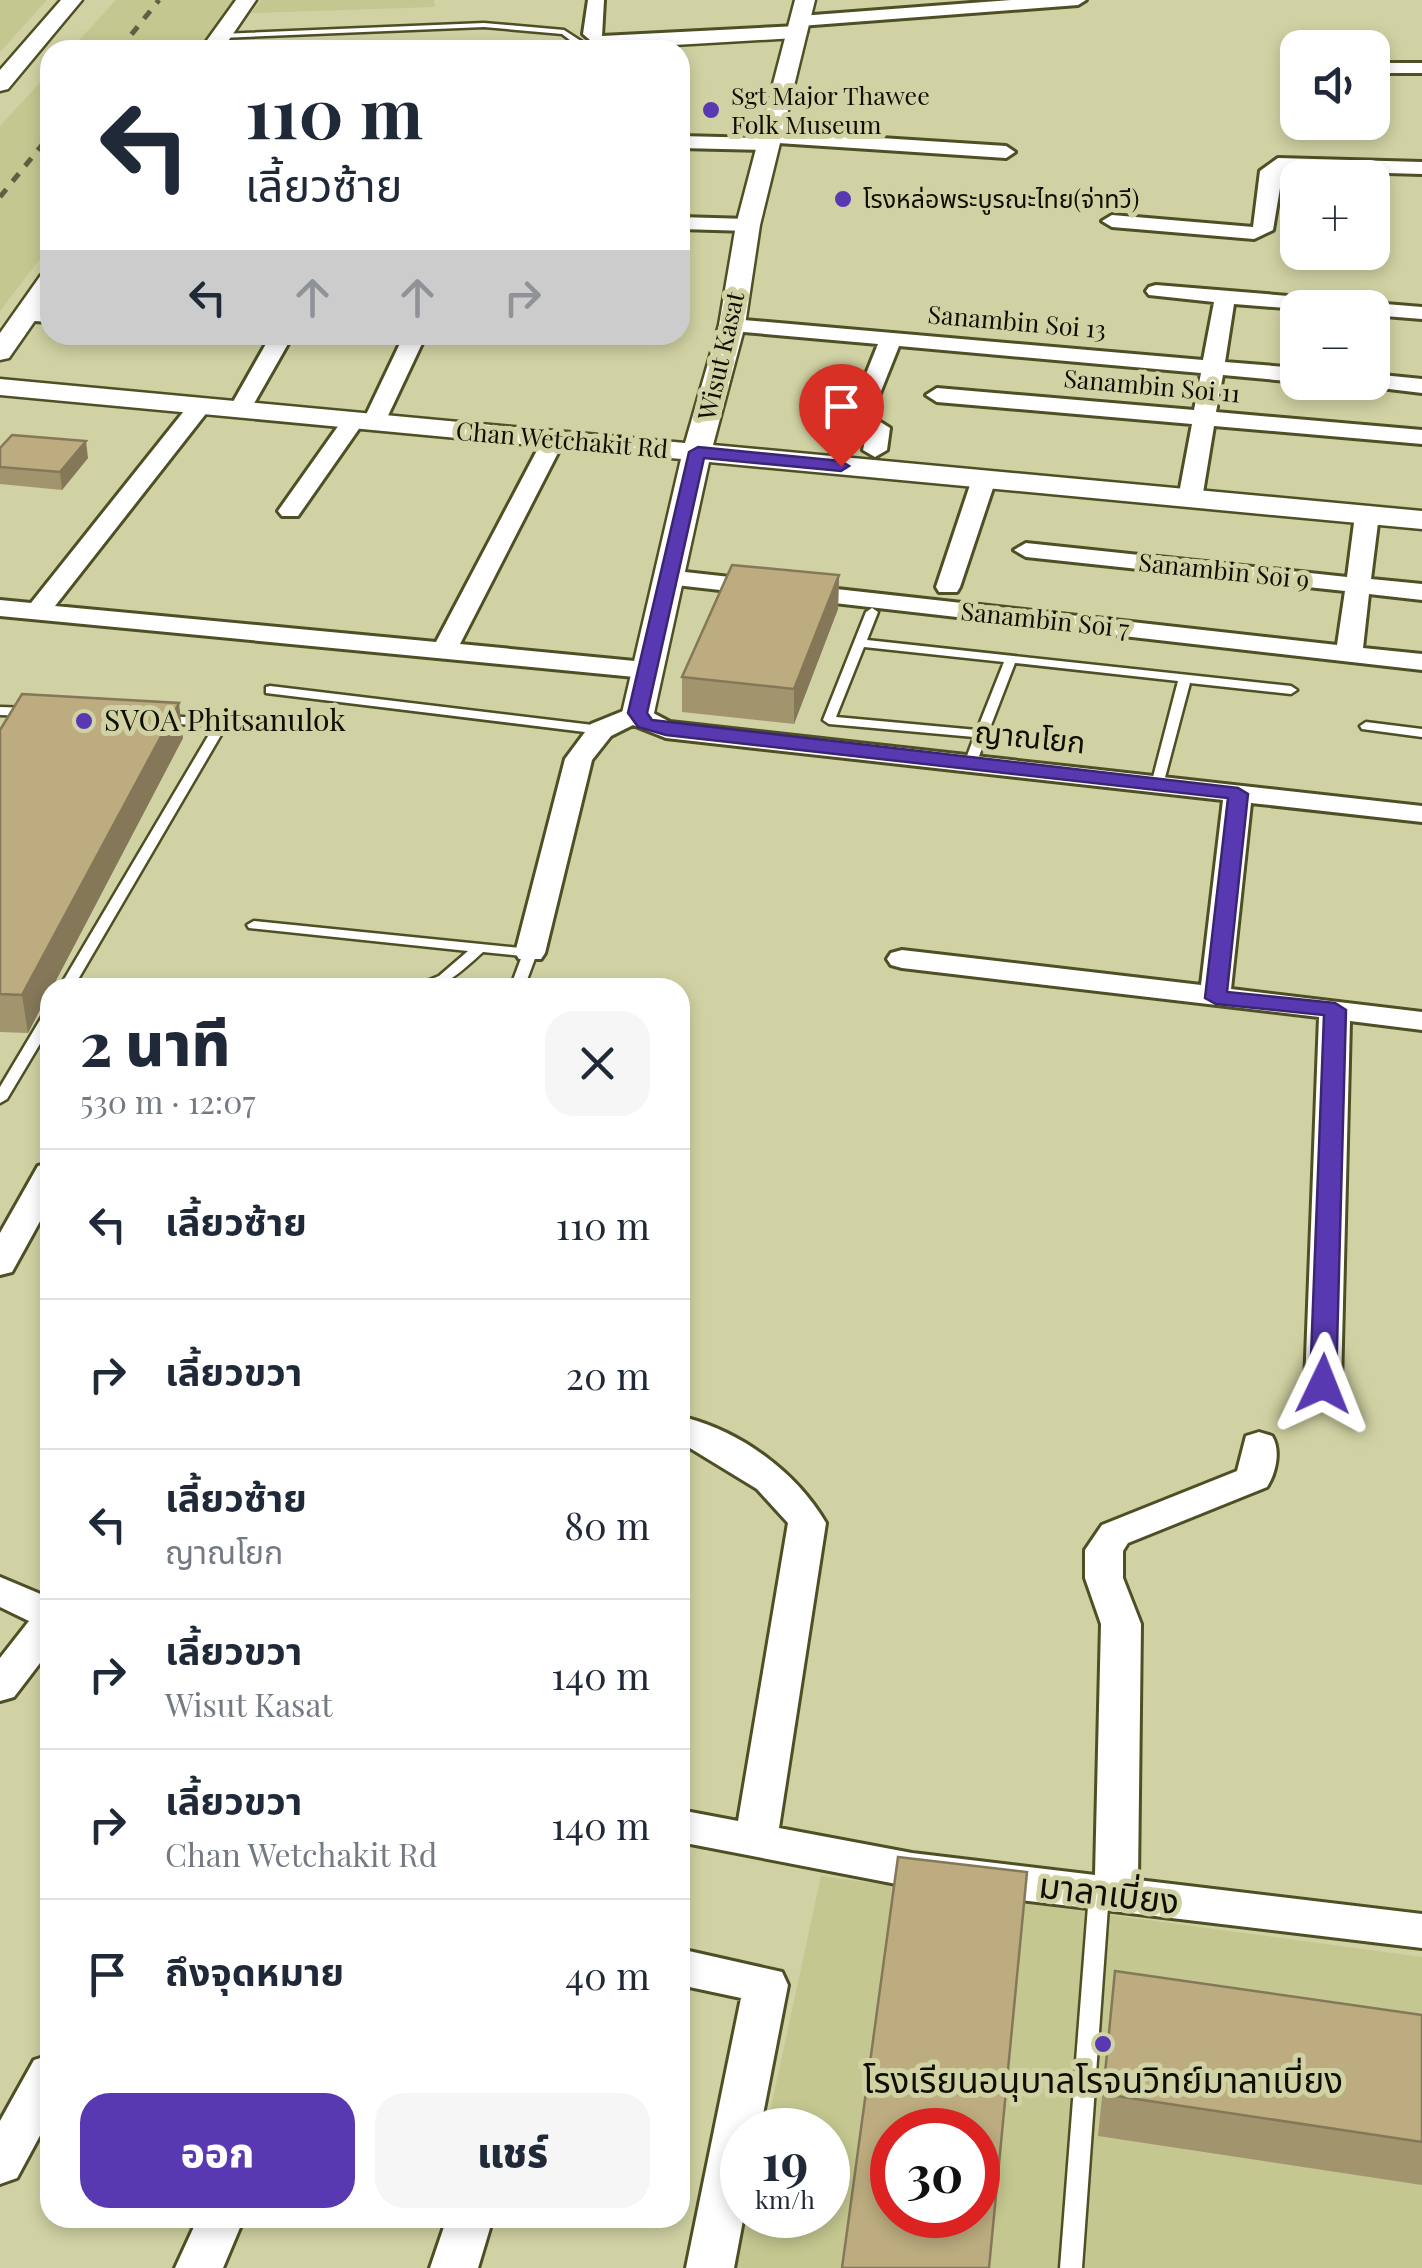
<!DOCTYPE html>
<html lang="th">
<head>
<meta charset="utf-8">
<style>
	body { margin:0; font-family:"Playfair Display","Noto Sans Thai",serif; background:#f6f6f7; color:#1f2937; height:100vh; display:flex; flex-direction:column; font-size:38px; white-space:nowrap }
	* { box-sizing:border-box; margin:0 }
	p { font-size:32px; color:#747a83 }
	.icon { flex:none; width:55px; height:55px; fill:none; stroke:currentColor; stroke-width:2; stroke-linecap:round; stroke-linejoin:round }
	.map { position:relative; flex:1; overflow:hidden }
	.details { position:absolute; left:40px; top:978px; width:650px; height:1250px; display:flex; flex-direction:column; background:#fff; border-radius:30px; box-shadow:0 5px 15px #0003 }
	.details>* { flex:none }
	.top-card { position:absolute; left:40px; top:40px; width:650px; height:305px; border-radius:30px; box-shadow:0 5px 15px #0003; background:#fff; color:#1f2937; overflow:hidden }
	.fabs { position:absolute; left:1280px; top:30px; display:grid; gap:20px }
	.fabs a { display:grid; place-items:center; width:110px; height:110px; border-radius:20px; background:#fff; box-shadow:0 5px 15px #0003; font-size:50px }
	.speed { position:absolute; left:720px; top:2108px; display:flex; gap:20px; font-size:50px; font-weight:700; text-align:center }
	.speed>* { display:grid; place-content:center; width:130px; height:130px; border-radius:50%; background:#fff; box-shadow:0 5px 15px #0003; line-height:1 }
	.speed small { font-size:25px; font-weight:400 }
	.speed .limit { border:15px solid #d22; background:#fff; color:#111 }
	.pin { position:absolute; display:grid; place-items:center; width:85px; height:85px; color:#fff; margin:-102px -42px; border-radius:50% 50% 50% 0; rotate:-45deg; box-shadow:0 0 10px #0007 }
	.pin .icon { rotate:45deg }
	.me { position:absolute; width:110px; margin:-55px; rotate:2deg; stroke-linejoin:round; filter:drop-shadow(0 0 8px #0008) }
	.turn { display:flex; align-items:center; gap:35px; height:210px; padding:0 40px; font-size:45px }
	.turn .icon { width:130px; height:130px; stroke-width:2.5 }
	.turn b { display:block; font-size:70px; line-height:85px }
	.lanes { display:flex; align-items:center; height:95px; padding:0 40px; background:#0003; justify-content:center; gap:50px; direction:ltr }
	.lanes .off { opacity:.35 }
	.round { display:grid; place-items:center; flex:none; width:105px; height:105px; border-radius:30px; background:#f6f6f7 }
	.overview { display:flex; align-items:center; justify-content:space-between; height:170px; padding:0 40px }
	h1 { font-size:60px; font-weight:800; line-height:75px }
	.action { display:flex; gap:20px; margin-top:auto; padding:20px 40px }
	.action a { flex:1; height:115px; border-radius:30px; background:#5939b1; color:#fff; font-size:40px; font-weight:800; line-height:115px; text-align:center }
	.action a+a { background:#f6f6f7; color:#1f2937 }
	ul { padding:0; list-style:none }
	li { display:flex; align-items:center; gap:30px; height:150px; padding:0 40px; border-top:2px solid #e0e1e3 }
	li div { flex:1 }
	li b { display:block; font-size:38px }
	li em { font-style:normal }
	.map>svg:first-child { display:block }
</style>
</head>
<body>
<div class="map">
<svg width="1422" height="2268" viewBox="0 0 1422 2268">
	<rect width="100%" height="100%" fill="#d0d2a3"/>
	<path fill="#c5c790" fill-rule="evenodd" d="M0,0H47L0,52Z
		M116,0H235L200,50H70Z
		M261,0H434L435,7L251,13Z
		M50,72V246L0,311V126Z
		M821,1876L1422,1957V2268H736L747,2215H828V2130H766ZM892,2130H978V2215H892Z"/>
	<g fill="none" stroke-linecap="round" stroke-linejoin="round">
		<g stroke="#4e4f24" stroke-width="5">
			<path id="service" d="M484,23L564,30L584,43L606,45L796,34L800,36L796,38L606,49L579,47L562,34L484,27L221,38L217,36L221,34Z
				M872,608L878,612L867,640L1291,686L1297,690L1291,694L1190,683L1163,785L1157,789L1151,785L1178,681L1015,663L976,764L970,768L964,764L974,737L829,724L823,720L866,612ZM864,647L1004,662L977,730L836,717Z
				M270,686L601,726L607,730L601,734L266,693V687Z
				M0,707L31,708L37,712L31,716L0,715Z
				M164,716L222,719L228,723L73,988H59L214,726L160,723L158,720Z
				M1366,722L1422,729V737L1362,729L1360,726Z
				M254,921L530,949L537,953L524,988H510L522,956L483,952C457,975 447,988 410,988L439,976L468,951L249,928L247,925Z
				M50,1011V1027L7,1099L0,1103V1087L43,1015Z
				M1099,1885L1106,1887L1109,1893L1082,2268H1060L1089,1893L1092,1887Z"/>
		</g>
		<g stroke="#4e4f24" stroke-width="6">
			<path id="minor" d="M588,0H604L602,36L798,26L807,31L798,36L597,46L583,34Z
				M1011,0H1086L1078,5L800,26L791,21L800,16Z
				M1372,63H1422V73H1372Z
				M771,131L1006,146L1015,152L1006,158L778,143L769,150L680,148V136L762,138Z
				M1278,158L1422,162V174L1283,170L1273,230L1254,239L1112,227L1102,221L1112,215L1253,227L1260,171Z
				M680,217L748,219L758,225L748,231L680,229Z
				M1156,285L1422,307V319L1372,315V308L1298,309L1234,304L1225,362L1298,368V382L1223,375L1216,412L1422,430V444L1214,426L1202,499L1190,506L1178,499L1192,424L937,402L926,395L937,388L1194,410L1201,373L899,346L871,416L890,428L887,450L875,457L863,450L867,431L848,419L878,344L732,331L721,325L732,319L1203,360L1214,302L1149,295L1146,291L1149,287Z
				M26,309L50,310V322L18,320L15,315Z
				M271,335H293L248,414H232L229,409Z
				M404,335H426L385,422L374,429L363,423L298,516H282L278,511L346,415L354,413L364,419Z
				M1372,374L1422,379V393L1364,386L1362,382H1372Z
				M200,399L208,401L211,406L208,411L55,606L436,642L543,439L554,432L565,439L460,644L645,662L658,670L645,678L0,616V600L31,603L192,401Z
				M984,472L996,479L960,587L957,592H939L936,587L972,479Z
				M1367,508L1379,515L1371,579L1422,584V600L1369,594L1363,648L1422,654V670L667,584L655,577L667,570L1337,645L1345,591L1026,557L1014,550L1026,543L1347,577L1355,515Z
				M638,705L670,722L1422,806V822L1251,803L1231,989L1422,1012V1030L1350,1021L1341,1384L1336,1392L1323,1396L1310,1392L1305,1384L1319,1017L902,968L891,965L887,959L891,953L902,950L1201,985L1223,800L666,738L633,725L611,736L592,760L545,953L541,959H519L515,953L565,759L591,724Z
				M50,1163V1203L12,1272L0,1275V1233L38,1166Z
				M687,1418C743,1433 797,1473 826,1523L779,1828L912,1853L1095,1875L1101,1624L1085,1578V1550L1102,1525L1237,1471L1246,1436L1259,1432L1272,1436C1281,1450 1276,1473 1267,1487L1128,1543L1123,1551V1578L1141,1624L1138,1880L1422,1914V1948L912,1887L680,1842V1810L738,1821L788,1523L757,1489L680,1442V1420Z
				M0,1577L50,1598V1650L14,1697L0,1701V1658L29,1621L0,1607Z
				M680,1949L782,1972L788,1985L760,2130H742L744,2215L734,2268H686L741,1998L680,1985Z
				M50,2055V2117L17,2178L0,2184V2121L34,2060Z
				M198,2218H244L223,2268H175Z
				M447,2218H493L478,2268H430Z"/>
		</g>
		<g stroke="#4e4f24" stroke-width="5">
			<path id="tertiary" d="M61,0H82L8,89L0,91V70Z
				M236,0H256L222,50H200Z
				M795,0H815L760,225L745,325L713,445L1422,511V529L709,462L654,713L650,720H626L622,713L681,459L0,395V379L685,443L719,325L736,225Z
				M50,272V299L9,358L0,360V333L41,275Z"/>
		</g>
		<use href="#service" fill="#fff" fill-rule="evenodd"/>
		<use href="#minor" fill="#fff" fill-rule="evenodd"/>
		<use href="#tertiary" fill="#fff" fill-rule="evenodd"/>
		<path stroke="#5f5f44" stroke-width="5" stroke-dasharray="10 10" stroke-linecap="butt" d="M119,50L159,0
			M0,197L50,135"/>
	</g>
	<path fill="#a2946d" d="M0,448L88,458L62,490L0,484Z
		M839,575L838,609L794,724L682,712V677Z
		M0,730L183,738L52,988H50L28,1033L0,1032Z
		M1115,1971L1422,2015V2185L1098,2136Z"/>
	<path fill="#847859" d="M86,441L88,458L62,490L60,472Z
		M839,575L838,609L794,724V689Z
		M179,703L183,738L52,988H50V991L28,1033L22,995Z"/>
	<path fill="#bcac7f" stroke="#847859" stroke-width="2.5" fill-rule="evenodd" d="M12,435L86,441L60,472L0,467V448Z
		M732,565L839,575L794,689L682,677Z
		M22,694L179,703L22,995L0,994V730Z
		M898,1857L1027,1872L989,2268H842ZM892,2130H978V2215H892Z
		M1115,1971L1422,2015V2142L1103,2094Z"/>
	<path fill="#5939b1" stroke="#3a2573" stroke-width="2.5" d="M698,447L841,461L849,466L841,471L704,458L647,713L652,720L1238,788L1248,794L1227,992L1335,1003L1346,1010L1336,1384L1332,1389L1323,1392L1310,1384L1324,1015L1216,1004L1205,998L1228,798L666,735L638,727L628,713L689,452Z"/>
	<g fill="#5939b1" stroke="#d0d2a3" stroke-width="4">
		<circle cx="711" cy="110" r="10"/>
		<circle cx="843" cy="199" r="10"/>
		<circle cx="84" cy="721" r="10"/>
		<circle cx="1103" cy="2044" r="10"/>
	</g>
	<g text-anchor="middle" stroke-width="10" stroke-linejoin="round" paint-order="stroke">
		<g font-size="25" fill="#0e0e01" stroke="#d0d2a3" text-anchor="start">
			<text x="731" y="105">Sgt Major Thawee<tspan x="731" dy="29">Folk Museum</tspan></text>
			<text x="863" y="208">โรงหล่อพระบูรณะไทย(จ่าทวี)</text>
		</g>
		<g font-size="25" fill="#0e0e01" stroke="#d0d2a3">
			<text transform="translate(1017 322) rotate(5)" y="9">Sanambin Soi 13</text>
			<text transform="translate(721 356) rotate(-77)" y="9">Wisut Kasat</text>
			<text transform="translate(1152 386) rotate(5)" y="9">Sanambin Soi 11</text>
			<text transform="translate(562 440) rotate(5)" y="9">Chan Wetchakit Rd</text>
			<text transform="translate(1224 571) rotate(6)" y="9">Sanambin Soi 9</text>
			<text transform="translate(1045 620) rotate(6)" y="9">Sanambin Soi 7</text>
		</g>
		<g font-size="30" fill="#0e0e01" stroke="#d0d2a3" text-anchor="start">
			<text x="104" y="731">SVOA Phitsanulok</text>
		</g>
		<g font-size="30" fill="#0e0e01" stroke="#d0d2a3">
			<text transform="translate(1030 738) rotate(6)" y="10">ญาณโยก</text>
		</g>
		<g font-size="35" fill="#0e0e01" stroke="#d0d2a3">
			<text transform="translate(1109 1894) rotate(7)" y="12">มาลาเบี่ยง</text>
		</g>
		<g font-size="35" fill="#0e0e01" stroke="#d0d2a3">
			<text x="1103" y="2093">โรงเรียนอนุบาลโรจนวิทย์มาลาเบี่ยง</text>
		</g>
	</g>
</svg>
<div class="fabs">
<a><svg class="icon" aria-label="sound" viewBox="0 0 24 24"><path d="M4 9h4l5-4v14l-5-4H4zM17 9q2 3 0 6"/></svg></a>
<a>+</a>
<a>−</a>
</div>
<div class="speed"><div>19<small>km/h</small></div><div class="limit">30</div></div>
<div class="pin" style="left:841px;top:466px;background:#d93025"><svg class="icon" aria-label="arrive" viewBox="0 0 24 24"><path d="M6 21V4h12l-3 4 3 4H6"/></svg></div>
<svg class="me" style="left:1323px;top:1384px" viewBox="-20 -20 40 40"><path d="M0-17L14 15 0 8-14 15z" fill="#5939b1" stroke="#fff" stroke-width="4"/></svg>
<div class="top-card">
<div class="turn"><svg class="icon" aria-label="left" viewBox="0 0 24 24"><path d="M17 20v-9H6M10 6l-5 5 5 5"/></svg><div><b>110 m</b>เลี้ยวซ้าย</div></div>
<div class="lanes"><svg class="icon" aria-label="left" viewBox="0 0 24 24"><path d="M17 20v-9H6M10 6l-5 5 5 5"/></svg><svg class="icon off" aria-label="ahead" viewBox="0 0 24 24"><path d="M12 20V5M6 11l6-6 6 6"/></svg><svg class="icon off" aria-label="ahead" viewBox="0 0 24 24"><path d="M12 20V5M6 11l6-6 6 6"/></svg><svg class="icon off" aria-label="right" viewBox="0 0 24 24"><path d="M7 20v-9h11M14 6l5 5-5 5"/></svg></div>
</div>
<section class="details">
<div class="overview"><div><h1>2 นาที</h1><p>530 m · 12:07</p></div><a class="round"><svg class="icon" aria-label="close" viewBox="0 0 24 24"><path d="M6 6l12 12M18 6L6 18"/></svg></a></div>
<ul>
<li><svg class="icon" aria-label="left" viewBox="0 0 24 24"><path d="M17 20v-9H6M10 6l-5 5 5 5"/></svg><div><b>เลี้ยวซ้าย</b></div><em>110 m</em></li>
<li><svg class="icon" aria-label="right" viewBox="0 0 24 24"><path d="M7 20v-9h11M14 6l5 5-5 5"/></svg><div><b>เลี้ยวขวา</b></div><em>20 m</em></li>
<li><svg class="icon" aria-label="left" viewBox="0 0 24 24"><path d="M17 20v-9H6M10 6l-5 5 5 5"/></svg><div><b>เลี้ยวซ้าย</b><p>ญาณโยก</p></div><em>80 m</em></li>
<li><svg class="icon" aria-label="right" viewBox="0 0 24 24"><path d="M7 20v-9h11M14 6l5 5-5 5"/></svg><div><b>เลี้ยวขวา</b><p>Wisut Kasat</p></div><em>140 m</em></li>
<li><svg class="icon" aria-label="right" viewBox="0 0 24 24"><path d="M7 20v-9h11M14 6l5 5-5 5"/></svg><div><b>เลี้ยวขวา</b><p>Chan Wetchakit Rd</p></div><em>140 m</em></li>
<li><svg class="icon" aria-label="arrive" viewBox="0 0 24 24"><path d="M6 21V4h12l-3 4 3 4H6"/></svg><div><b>ถึงจุดหมาย</b></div><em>40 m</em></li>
</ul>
<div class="action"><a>ออก</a><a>แชร์</a></div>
</section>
</div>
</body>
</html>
